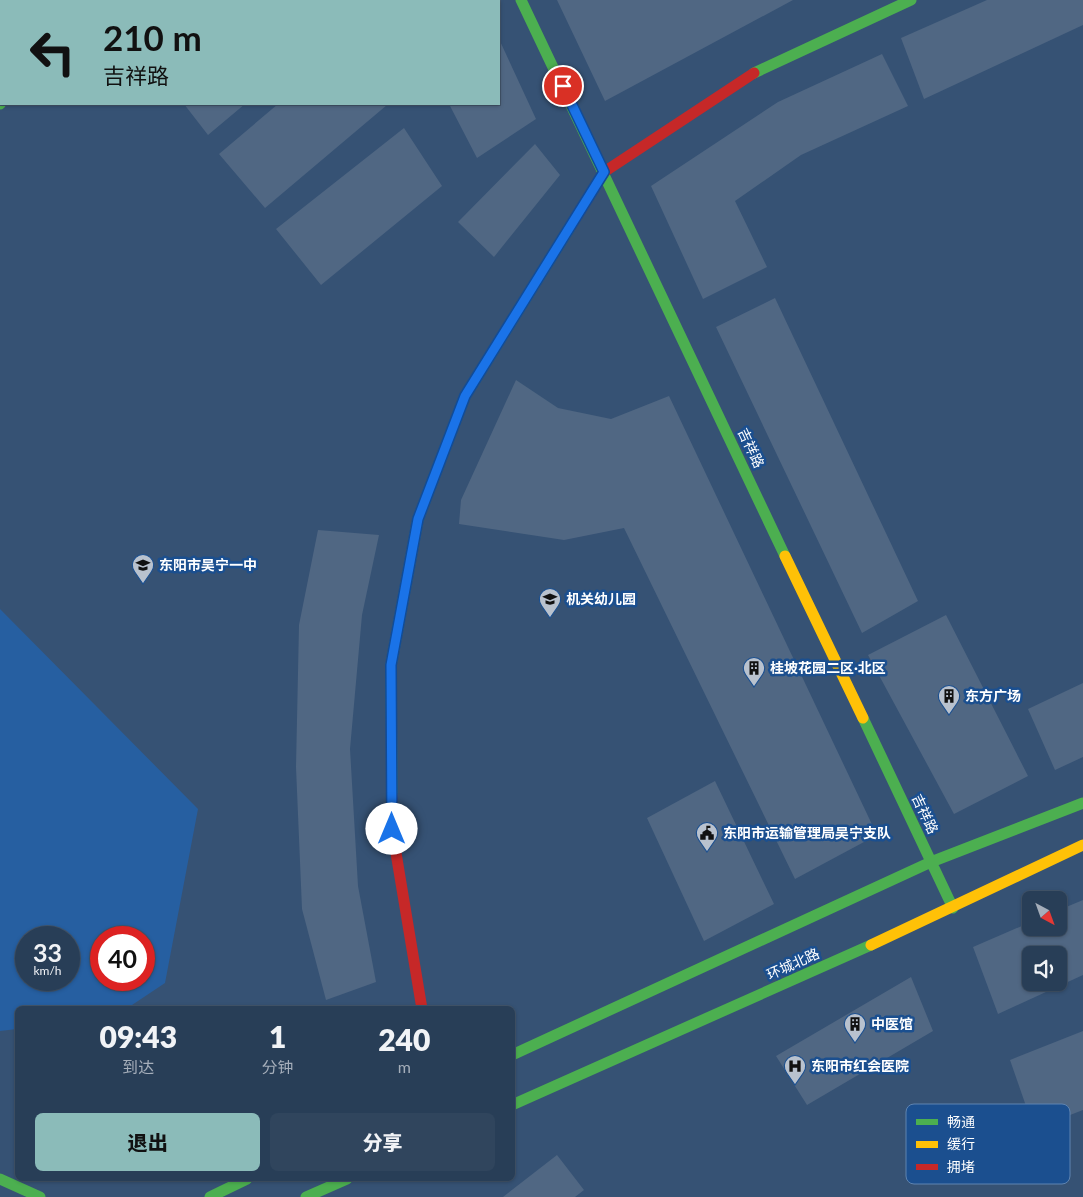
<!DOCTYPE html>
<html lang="zh">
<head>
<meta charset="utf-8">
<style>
	body { margin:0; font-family:Lato,"Noto Sans SC",sans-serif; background:#30455d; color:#f1f3f6; height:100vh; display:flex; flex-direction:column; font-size:19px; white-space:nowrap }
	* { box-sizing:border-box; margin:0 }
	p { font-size:16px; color:#a5aeba }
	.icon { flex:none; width:28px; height:28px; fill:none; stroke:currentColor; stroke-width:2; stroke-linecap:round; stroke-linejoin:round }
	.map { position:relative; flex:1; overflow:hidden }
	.side { position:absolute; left:15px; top:1006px; width:500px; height:175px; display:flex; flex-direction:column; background:#283e57; border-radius:8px; box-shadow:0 1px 4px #0004,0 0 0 1px #44576d }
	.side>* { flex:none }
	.guide { position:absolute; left:0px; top:0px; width:500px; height:105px; box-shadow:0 1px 4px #0004,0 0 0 1px #44576d; background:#8bbbb9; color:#111; overflow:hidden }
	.needle { width:32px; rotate:139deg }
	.tools { position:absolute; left:1022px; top:891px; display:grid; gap:10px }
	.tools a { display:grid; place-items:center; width:45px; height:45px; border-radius:8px; background:#283e57; box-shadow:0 1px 4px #0004,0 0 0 1px #44576d; font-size:25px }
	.speed { position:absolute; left:15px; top:926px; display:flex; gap:10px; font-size:25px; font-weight:700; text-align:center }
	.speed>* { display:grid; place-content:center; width:65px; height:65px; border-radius:50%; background:#283e57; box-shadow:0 1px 4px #0004,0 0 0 1px #44576d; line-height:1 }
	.speed small { font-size:12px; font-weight:400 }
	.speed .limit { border:8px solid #d22; background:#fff; color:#111 }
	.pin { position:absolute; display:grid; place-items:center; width:42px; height:42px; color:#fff; margin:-21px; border:2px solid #fff; border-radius:50%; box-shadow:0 1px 5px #0007 }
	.me { position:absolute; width:55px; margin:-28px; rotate:0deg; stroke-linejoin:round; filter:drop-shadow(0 0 4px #0008) }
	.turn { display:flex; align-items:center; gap:18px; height:105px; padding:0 20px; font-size:22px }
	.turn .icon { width:65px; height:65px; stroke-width:2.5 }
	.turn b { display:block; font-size:35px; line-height:42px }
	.eta { display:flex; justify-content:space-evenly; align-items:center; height:85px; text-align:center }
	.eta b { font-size:30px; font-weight:800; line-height:35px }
	.cta { display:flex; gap:10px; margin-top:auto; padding:10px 20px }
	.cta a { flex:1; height:58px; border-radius:8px; background:#8bbbb9; color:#111; font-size:20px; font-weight:800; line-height:58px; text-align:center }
	.cta a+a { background:#30455d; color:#f1f3f6 }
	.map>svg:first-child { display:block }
</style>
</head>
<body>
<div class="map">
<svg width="1083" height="1197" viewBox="0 0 1083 1197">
	<rect width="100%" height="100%" fill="#365274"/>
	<path fill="#265fa1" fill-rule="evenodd" d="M0,609L198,809L165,983L126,1009H18L17,1029L0,1031ZM26,938H69V980H26ZM101,938H144V980H101Z"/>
	<path fill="#506783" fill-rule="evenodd" d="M557,0H793L605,101Z
		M987,0H1083V25L924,99L901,38Z
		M499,39L536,119L477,158L449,104H499Z
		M882,54L908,106L801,155L735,201L767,267L703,299L651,186L778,102Z
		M184,104H245L208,135Z
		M278,104H386L387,105L265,208L219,154Z
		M404,128L442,186L321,285L276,229Z
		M535,144L560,175L494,257L458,222Z
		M775,298L918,601L862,633L716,327Z
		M516,380L558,408L611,419L669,396L877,835L795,879L624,528L564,540L459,524L461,500Z
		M318,530L379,535L362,615L350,749L358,886L376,982L326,1000L302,909L296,767L299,625Z
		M946,615L1028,776L954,814L868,655Z
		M1083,683V757L1055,770L1028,709Z
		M715,781L774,904L704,941L647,818Z
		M1083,900V975L998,1014L973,947L1031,922V928H1059V910ZM1031,955H1059V982H1031Z
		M911,977L933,1031L807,1105L776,1056Z
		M1083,1031V1110L1034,1129L1010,1060Z
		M557,1155L584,1190L575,1197H503Z"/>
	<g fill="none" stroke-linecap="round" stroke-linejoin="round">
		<path stroke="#4caf50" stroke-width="11" d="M521,0L785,556
			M754,73L911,0
			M0,104L1,103
			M863,718L953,908
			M392,795L391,665L418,519L465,396L570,227
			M512,1055L931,862L1083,803
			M512,1105L871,945
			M0,1179L40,1197
			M210,1197L247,1179
			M306,1197L347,1179"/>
		<path stroke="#ffc107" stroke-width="11" d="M785,556L863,718
			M871,945L1083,845"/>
		<path stroke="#c62828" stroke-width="11" d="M96,1L97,0
			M570,227L604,172L754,73
			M392,795V829L422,1009"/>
	</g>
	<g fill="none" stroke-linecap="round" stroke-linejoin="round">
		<g stroke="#114b97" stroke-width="12">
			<path id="route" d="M392,829L391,665L418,519L465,396L604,172L563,86"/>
		</g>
		<use href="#route" stroke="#1a73e8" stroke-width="9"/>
	</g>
	<defs>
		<g id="school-pin" transform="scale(1.125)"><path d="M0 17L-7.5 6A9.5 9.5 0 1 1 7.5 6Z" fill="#b9c2ce" stroke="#1b4f8f"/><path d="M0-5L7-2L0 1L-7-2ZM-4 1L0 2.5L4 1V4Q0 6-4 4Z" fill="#111"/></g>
		<g id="building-pin" transform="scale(1.125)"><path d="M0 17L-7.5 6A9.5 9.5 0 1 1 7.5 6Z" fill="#b9c2ce" stroke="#1b4f8f"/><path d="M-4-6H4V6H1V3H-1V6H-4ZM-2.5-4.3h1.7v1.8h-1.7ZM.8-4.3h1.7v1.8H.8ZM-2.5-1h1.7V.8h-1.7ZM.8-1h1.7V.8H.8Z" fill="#111"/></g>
		<g id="civic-pin" transform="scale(1.125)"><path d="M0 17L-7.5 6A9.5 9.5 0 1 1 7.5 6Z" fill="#b9c2ce" stroke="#1b4f8f"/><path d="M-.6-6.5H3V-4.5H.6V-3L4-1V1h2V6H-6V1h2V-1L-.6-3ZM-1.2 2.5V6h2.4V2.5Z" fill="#111"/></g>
		<g id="hospital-pin" transform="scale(1.125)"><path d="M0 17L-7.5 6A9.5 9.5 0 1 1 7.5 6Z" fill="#b9c2ce" stroke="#1b4f8f"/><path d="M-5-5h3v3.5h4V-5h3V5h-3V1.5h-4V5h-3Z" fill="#111"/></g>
	</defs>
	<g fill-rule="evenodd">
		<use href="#school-pin" x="143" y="565"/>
		<use href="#school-pin" x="550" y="599"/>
		<use href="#building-pin" x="754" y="668"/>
		<use href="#building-pin" x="949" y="696"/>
		<use href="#civic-pin" x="707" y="833"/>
		<use href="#building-pin" x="855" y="1024"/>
		<use href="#hospital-pin" x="795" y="1066"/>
	</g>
	<g text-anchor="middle" stroke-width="5" stroke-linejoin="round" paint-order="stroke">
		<g font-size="14" fill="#fff" stroke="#1b4f8f">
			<text transform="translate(751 448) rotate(65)" y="5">吉祥路</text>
			<text transform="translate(925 814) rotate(65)" y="5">吉祥路</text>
			<text transform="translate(793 964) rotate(-24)" y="5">环城北路</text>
		</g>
		<g font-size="14" font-weight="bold" fill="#fff" stroke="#1b4f8f" text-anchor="start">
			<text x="159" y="570">东阳市吴宁一中</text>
			<text x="566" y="604">机关幼儿园</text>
			<text x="770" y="673">桂坡花园二区·北区</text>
			<text x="965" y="701">东方广场</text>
			<text x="723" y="838">东阳市运输管理局吴宁支队</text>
			<text x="871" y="1029">中医馆</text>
			<text x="811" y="1071">东阳市红会医院</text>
		</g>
	</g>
	<rect x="906" y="1104" width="164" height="80" rx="8" fill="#1b4f8f" stroke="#5f84b1" stroke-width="1"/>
	<rect x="916" y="1119" width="22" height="6" fill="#4caf50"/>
	<rect x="916" y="1141" width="22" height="7" fill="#ffc107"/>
	<rect x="916" y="1164" width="22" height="6" fill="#c62828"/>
	<g font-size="14" fill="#fff">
		<text x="947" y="1127">畅通</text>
		<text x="947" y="1149">缓行</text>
		<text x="947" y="1172">拥堵</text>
	</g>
</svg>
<div class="tools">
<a><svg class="needle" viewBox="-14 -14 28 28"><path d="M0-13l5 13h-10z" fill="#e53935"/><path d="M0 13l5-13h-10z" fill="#a5aeba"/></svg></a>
<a><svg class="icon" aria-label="sound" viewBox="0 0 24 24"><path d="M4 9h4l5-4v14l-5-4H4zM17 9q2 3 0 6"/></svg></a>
</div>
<div class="speed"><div>33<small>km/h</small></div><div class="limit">40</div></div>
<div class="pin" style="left:563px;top:86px;background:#d93025"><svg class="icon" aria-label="arrive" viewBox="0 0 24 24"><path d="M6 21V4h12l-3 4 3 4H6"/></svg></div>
<svg class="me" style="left:392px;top:829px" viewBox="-20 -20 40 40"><circle r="19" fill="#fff"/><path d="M0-13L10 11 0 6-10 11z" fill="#1a73e8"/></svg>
<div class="guide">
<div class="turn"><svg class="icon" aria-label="left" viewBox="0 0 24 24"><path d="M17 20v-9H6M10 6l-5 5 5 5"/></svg><div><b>210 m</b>吉祥路</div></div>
</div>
<section class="side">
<div class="eta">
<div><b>09:43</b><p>到达</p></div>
<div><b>1</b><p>分钟</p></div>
<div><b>240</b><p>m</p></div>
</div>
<div class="cta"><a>退出</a><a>分享</a></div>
</section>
</div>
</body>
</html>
